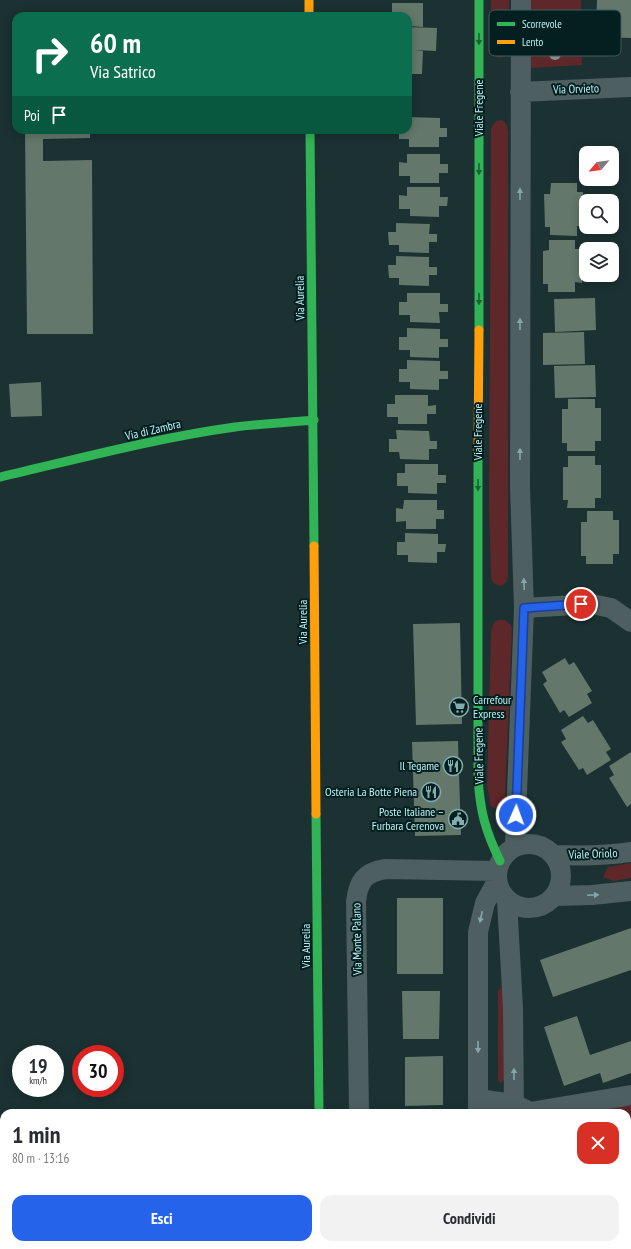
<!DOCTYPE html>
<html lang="it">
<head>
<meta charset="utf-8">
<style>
	body { margin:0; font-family:"PT Sans Narrow",sans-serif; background:#f2f2f3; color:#2b2b33; height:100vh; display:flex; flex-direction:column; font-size:15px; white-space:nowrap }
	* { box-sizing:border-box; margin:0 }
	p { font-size:13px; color:#7c7c81 }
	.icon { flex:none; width:22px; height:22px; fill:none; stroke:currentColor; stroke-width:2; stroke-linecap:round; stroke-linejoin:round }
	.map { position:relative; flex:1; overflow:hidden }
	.side { position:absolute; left:0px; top:1109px; width:631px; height:140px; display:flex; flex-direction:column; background:#fff; border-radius:12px 12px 0 0; box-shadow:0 2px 10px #0003 }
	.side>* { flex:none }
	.top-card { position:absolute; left:12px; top:12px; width:400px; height:122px; border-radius:12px; box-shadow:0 2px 10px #0003; background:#0b6e4f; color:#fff; overflow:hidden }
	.needle { width:26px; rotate:241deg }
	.buttons { position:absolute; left:579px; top:146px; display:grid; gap:8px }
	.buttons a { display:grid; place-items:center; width:40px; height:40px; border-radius:8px; background:#fff; box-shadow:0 2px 10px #0003; font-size:20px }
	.speed { position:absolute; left:12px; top:1045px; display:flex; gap:8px; font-size:20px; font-weight:700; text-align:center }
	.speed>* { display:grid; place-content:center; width:52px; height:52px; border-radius:50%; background:#fff; box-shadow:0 2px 10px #0003; line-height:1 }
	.speed small { font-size:10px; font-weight:400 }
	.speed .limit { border:6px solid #d22; background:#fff; color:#111 }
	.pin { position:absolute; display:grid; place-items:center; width:34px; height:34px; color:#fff; margin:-17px; border:2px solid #fff; border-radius:50%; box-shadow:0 1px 4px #0007 }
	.me { position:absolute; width:44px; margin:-22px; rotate:2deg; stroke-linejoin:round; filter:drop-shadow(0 0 3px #0008) }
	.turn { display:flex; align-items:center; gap:14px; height:84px; padding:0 12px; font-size:18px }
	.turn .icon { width:52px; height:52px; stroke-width:2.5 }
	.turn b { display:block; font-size:28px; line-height:34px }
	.then { display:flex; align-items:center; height:38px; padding:0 12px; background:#0003; gap:8px; font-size:15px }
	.round { display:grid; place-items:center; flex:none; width:42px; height:42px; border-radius:12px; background:#f2f2f3 }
	.summary { display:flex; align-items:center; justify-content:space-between; height:68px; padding:0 12px }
	h1 { font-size:24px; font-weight:600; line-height:30px }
	.button { display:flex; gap:8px; margin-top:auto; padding:8px 12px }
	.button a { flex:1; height:46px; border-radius:12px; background:#2563eb; color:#fff; font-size:16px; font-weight:600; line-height:46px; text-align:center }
	.button a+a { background:#f2f2f3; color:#2b2b33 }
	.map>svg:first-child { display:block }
</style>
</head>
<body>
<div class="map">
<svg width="631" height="1249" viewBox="0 0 631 1249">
	<rect width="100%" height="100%" fill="#1b3132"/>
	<path fill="#5e2729" d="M491,0H509V46L507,55C500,60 494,58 490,50Z
		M531,0H581L582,65L531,68Z
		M502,120L506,123L508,131V576C507,582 506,584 500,586L493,583L491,578L489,504L491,128L496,121Z
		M498,620H505L511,625L512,629L505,797C504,805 500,811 491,807L487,785L491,631L494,622Z
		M631,863V878L613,881L603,877L608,867Z
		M500,988L503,990L504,1079L502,1082L500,1083L498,1080V991Z
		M631,1104V1144L627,1143V1113H554Z"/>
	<path fill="#63776b" d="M597,0H631V38L596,37Z
		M392,3H423V27L408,26V16H392Z
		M408,27L437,28L436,51L415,50L423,51L422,74H408Z
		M408,117L440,118V128H447V137H439V147H409V139H399V130H408Z
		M25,130H90V138L43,139V161L92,160L93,334H27Z
		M407,154H440V164H448V173H439V183H410V176H399V162L407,163Z
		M551,183H577V192H583V226H577V236L550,235V227H545L544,194H550Z
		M407,187H440V197H448L447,206H439V217L410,216V209H399V195L407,196Z
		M396,223L430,224L429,234H437V242H429V253L399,252V245H389L388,232H396Z
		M549,240H575V249H582V283L575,282V292H548V284H543V251L549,250Z
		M396,256L429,257V267H437V275H429V286L399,285V278H389L388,265H396Z
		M407,293H440V304H448V312H439L440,323L410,322V315H399V302H407Z
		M595,298L596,330L555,332L554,299Z
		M407,328L440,329V339H448V347H439V358L410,357V350H399V337H407Z
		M584,332L585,364L543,365V333Z
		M407,360L440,361V371H448V379H439V390L410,389V382H399V369H407Z
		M595,365L596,397L555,398L554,366Z
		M41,382L42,416L11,417L9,384Z
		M395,395H428V406L436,405V414H427V424H398V417H387V404H395Z
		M568,399H595V408H601V441H595V451H567V443H562V409H568Z
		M396,430L429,431L430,441H437V449H429V460L400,459L399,452H389V439H397Z
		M568,456H595V465H601V498H595V508H567L568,500H563V467H568Z
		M405,464H438V475H446V483H437V494L408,493V486H397V473H405Z
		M404,500H437V510H444V519H436V529H406V521L396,522V508L403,509Z
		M587,511H613V520H619V554H613V564H586V556H581V522H587Z
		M405,533L438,534V544H446L445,552H437V563L408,562V555H397V542H405Z
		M460,623L462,724L416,725L413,624Z
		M565,658L569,665L574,662L592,691L587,694L592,703L569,717L564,710L560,713L543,684L547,681L542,672Z
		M583,716L588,723L593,720L611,749L606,752L611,760L587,775L583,768L579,770L561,742L566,739L561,730Z
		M458,741L461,835L415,836L412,742Z
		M631,752V804L627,807L609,778L614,775L609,766Z
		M397,898H443V974H397Z
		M631,928V970L553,997L540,960Z
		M402,991H440L439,1039H403Z
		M577,1016L590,1055L631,1041V1073L603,1083L600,1073L564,1086L544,1027Z
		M443,1056V1105L405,1106V1057Z
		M562,1245H586V1249H579Z"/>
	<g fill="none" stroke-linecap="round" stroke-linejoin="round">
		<path stroke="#4d5f60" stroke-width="20" d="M520,92L631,87
			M524,608L592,604L611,608L631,622
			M497 876a32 32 0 1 1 64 0a32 32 0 1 1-64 0Z
			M515,846L524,608L520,487L521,0
			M554,855C580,856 605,856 631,852
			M555,896L592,895L631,891
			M507,901L513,1008L514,1113
			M478,1099L514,1104L530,1112L631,1095
			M359,1113L356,902C358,881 365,872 386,869L496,871
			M478,1113V932L485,903L497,881
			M627,1154L631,1155
			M362,1245V1249
			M482,1245L483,1249
			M516,1245V1249
			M613,1249V1245"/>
		<path stroke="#30b455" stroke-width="9" d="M310,130L314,546
			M479,330V0
			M478,452V777C480,811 485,830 500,861
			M0,477C78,459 156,438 235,427C261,424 288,422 314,420
			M316,814L319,1113
			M321,1245V1249"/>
		<path stroke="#ff9f0a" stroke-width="9" d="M309,0V16
			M478,452L479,330
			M314,546L316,814"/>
	</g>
	<circle fill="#8e8a89" cx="555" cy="54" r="6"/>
	<defs><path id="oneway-solid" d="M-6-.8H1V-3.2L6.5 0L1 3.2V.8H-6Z"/></defs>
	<g fill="#186238">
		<use href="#oneway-solid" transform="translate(479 39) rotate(90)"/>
		<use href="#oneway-solid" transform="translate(479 169) rotate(90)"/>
		<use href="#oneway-solid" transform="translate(479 299) rotate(90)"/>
		<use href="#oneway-solid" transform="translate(478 485) rotate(90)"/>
	</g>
	<g fill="#84a8aa">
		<use href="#oneway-solid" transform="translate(520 194) rotate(-90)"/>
		<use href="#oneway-solid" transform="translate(520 324) rotate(-90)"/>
		<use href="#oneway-solid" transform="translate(520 454) rotate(-90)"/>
		<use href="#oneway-solid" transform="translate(524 584) rotate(-92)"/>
		<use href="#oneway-solid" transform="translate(593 895) rotate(-3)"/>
		<use href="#oneway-solid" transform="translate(481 917) rotate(102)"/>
		<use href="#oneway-solid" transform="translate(478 1047) rotate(90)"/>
		<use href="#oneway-solid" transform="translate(514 1074) rotate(-90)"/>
	</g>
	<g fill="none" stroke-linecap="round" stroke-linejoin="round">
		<g stroke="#184099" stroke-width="10">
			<path id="route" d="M516,815L524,608L581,604"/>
		</g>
		<use href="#route" stroke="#2563eb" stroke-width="7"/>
	</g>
	<defs>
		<g id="supermarket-ring" transform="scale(1)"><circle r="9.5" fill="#041f20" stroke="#83aeaf" stroke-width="1.5"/><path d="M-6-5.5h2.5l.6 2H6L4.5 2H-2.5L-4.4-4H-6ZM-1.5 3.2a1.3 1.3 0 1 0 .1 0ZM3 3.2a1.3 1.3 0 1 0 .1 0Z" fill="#83aeaf"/></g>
		<g id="restaurant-ring" transform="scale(1)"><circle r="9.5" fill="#041f20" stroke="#83aeaf" stroke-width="1.5"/><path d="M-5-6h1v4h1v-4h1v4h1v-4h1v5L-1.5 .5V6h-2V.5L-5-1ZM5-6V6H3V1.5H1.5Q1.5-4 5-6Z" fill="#83aeaf"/></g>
		<g id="civic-ring" transform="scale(1)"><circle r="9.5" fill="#041f20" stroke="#83aeaf" stroke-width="1.5"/><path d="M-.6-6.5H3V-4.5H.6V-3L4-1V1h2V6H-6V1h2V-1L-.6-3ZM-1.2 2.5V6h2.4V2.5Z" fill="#83aeaf"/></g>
	</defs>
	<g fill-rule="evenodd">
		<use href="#supermarket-ring" x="459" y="707"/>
		<use href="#restaurant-ring" x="453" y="766"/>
		<use href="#restaurant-ring" x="431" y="792"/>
		<use href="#civic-ring" x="458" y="819"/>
	</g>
	<g text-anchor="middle" stroke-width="4" stroke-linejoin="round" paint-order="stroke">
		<g font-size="12" fill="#bbf1f3" stroke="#041f20">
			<text transform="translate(576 89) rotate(-2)" y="4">Via Orvieto</text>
			<text transform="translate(479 108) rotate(-90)" y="4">Viale Fregene</text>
			<text transform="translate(300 298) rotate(-91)" y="4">Via Aurelia</text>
			<text transform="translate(153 430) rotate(-13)" y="4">Via di Zambra</text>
			<text transform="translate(478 432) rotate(-90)" y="4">Viale Fregene</text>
			<text transform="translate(303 622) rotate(-90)" y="4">Via Aurelia</text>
			<text transform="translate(479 756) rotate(-91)" y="4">Viale Fregene</text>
			<text transform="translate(593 854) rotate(-2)" y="4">Viale Oriolo</text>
			<text transform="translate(357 939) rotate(-91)" y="4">Via Monte Palano</text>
			<text transform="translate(306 946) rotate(-90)" y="4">Via Aurelia</text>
		</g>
		<g font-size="12" fill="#bbf1f3" stroke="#041f20" text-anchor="end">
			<text x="473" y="704" text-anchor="start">Carrefour<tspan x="473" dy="14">Express</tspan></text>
			<text x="439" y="770">Il Tegame</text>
			<text x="417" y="796">Osteria La Botte Piena</text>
			<text x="444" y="816">Poste Italiane –<tspan x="444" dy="14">Furbara Cerenova</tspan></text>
		</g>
	</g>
	<rect x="489" y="10" width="132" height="46" rx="6" fill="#041f20" stroke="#3b5e5f" stroke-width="1"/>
	<rect x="497" y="22" width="18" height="4" fill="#30b455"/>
	<rect x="497" y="40" width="18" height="4" fill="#ff9f0a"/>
	<g font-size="11" fill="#bbf1f3">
		<text x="522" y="28">Scorrevole</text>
		<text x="522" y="46">Lento</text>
	</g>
</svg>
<div class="buttons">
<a><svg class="needle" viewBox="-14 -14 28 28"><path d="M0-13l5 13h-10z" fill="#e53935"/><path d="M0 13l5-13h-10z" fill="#7c7c81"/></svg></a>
<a><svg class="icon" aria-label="search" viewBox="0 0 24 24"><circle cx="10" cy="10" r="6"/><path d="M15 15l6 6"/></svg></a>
<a><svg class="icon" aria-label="layers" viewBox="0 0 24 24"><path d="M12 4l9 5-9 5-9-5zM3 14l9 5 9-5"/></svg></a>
</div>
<div class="speed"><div>19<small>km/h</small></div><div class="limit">30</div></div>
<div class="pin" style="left:581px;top:604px;background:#d93025"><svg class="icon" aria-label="arrive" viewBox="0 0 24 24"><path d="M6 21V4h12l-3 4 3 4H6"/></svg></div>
<svg class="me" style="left:516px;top:815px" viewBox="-20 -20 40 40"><circle r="17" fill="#2563eb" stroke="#fff" stroke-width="3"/><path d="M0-11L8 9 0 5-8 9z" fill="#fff"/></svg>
<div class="top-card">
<div class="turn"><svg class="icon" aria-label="right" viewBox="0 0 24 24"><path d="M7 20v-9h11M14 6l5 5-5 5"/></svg><div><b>60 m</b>Via Satrico</div></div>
<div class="then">Poi<svg class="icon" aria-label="arrive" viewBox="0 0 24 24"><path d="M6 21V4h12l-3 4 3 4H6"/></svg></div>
</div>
<section class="side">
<div class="summary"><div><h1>1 min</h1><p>80 m · 13:16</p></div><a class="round" style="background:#d93025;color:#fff"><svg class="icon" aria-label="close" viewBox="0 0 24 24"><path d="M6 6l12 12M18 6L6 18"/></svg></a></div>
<div class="button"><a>Esci</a><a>Condividi</a></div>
</section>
</div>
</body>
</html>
